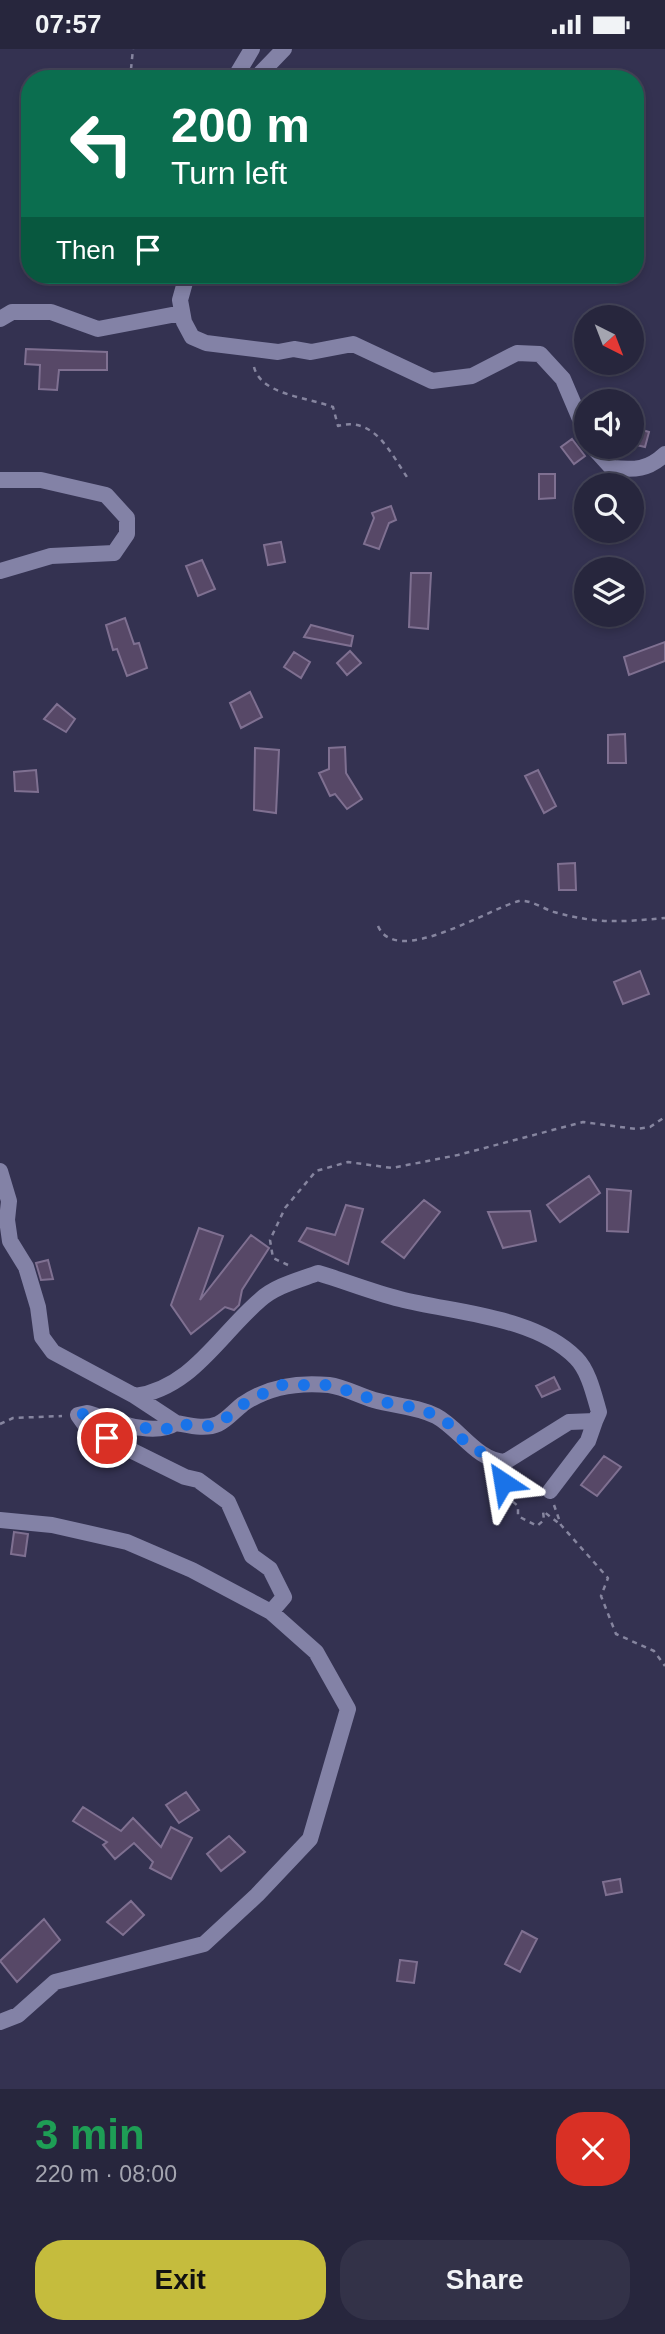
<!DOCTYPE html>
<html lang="en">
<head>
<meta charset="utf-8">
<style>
	body { margin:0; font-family:Helvetica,sans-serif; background:#333248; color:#f1f3f6; height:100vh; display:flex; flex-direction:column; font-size:26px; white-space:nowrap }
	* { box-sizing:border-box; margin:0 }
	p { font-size:23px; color:#a4a5b0 }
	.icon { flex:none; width:38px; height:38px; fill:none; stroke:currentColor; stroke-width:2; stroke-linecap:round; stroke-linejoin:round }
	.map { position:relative; height:2040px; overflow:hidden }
	.panel { display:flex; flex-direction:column; background:#27263d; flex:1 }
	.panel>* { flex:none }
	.hud { position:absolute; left:21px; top:21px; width:623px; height:214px; border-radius:28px; box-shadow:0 4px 10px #0003,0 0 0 2px #434357; background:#0b6e4f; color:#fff; overflow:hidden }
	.needle { width:46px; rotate:138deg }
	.buttons { position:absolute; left:574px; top:256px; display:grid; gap:14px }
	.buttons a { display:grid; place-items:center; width:70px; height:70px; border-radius:50%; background:#27263d; box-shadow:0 4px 10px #0003,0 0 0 2px #434357; font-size:35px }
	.pin { position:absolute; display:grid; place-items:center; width:60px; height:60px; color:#fff; margin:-30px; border:4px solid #fff; border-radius:50%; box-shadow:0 2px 7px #0007 }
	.me { position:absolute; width:77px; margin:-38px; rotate:327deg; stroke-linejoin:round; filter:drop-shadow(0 0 5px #0008) }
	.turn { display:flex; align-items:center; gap:24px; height:147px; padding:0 35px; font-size:32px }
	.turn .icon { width:91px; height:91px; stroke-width:2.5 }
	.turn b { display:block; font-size:49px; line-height:60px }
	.then { display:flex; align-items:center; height:66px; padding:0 35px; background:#0003; gap:14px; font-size:26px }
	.round { display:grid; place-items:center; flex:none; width:74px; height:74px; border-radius:28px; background:#333248 }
	.head { display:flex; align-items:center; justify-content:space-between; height:119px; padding:0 35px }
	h1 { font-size:42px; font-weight:800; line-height:52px; color:#1e9e55 }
	.cta { display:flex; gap:14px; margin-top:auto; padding:14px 35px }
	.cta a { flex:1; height:80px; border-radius:28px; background:#c5bc3d; color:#111; font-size:28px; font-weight:800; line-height:80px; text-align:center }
	.cta a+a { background:#333248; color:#f1f3f6 }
	.status { display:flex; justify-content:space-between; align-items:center; height:49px; padding:0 35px; background:#27263d; direction:ltr }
	.status svg { height:19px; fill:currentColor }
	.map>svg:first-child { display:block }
</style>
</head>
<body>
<div class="status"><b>07:57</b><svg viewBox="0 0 49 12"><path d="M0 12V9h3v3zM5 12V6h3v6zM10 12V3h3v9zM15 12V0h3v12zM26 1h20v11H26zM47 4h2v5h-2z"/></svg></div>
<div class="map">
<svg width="665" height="2040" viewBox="0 0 665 2040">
	<rect width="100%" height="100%" fill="#343251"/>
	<path fill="#574867" stroke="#7f7091" stroke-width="2" d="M26,300L107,303V321H59L57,341L39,340L40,316L25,315Z
		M632,378L649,383L645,398L632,395Z
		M572,390L585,407L574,415L561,398Z
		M539,425H555V449L539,450Z
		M391,457L396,471L389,474L379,500L364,495L374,469L372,464Z
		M281,493L285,513L268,516L264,496Z
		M202,511L215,540L198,547L186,517Z
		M411,524H431L428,580L409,578Z
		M125,569L134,595L139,594L147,619L127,627L117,600L113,601L106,576Z
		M311,576L353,587L351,597L304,588Z
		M665,593V612L629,626L624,608Z
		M350,602L361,614L347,626L337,614Z
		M294,603L310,613L301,629L284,618Z
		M250,643L262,668L241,679L230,654Z
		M57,655L75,670L66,683L44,670Z
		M625,685L626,714H608V686Z
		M345,698L346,724L362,750L347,760L335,745L330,747L319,724L329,720V699Z
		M255,699L279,701L276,764L254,761Z
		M36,721L38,743L15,742L14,723Z
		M538,721L556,757L544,764L525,727Z
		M575,814L576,841H559L558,815Z
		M640,922L649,945L623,955L614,933Z
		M589,1127L600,1144L560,1173L547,1156Z
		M607,1140L631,1142L628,1183L607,1182Z
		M424,1151L440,1163L404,1209L382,1193Z
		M346,1156L363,1160L348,1215L299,1192L307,1179L335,1186Z
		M530,1162L536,1192L503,1199L488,1163Z
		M199,1179L223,1187L200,1251L251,1186L269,1199L242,1241L239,1256L234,1261L225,1258L191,1285L171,1256Z
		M48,1211L53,1230L41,1231L36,1214Z
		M554,1328L560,1340L542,1348L536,1337Z
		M604,1407L621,1418L597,1447L581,1436Z
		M14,1483L28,1485L25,1507L11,1505Z
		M186,1743L199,1761L179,1774L166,1756Z
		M83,1758L121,1782L133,1769L161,1798L171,1778L192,1789L171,1830L150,1819L153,1813L134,1794L115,1810L103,1796L107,1793L73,1772Z
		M229,1787L245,1803L221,1822L207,1805Z
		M620,1830L622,1843L606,1846L603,1833Z
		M131,1852L144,1866L123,1886L107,1873Z
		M44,1870L60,1891L17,1933L0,1912Z
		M522,1882L537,1890L520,1923L505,1915Z
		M400,1911L417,1913L414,1934L397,1932Z"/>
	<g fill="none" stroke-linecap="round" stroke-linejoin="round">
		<path stroke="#86859f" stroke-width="2.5" stroke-dasharray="5 5" stroke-linecap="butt" d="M130,30L133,0
			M254,318C261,346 307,348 333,358L338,377C374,367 390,403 407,428
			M378,877C396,919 488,860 519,852C529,850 544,860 554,863C597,875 621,873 665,869
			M288,1216L273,1209L270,1191L285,1159L316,1122L348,1113L392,1119L458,1106L583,1073L636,1080L650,1078L665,1068
			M0,1375L13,1369L62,1367
			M499,1427L506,1447L518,1457V1467L537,1477L544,1471L543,1462L561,1476
			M554,1456L561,1476L608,1529L601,1547L616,1585L654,1602L665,1617"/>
		<path stroke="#8382a6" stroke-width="16" d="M234,30L252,0
			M255,30L284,0
			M187,226L180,251L184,273L192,288L206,294L278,303L294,300L311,303L353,295L432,332L472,327L517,304L540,305L563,330L586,384
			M0,270L12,263H51L98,280L182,264
			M592,397L612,419C635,421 648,421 665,405
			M0,431H41L106,446L127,469V485L114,504L51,507L0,522
			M0,1122L9,1152L7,1171L10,1192L26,1218L38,1258L42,1288L53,1303L135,1347L176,1374
			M135,1347C192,1339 219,1286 260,1251C275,1237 299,1231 318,1224C345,1232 372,1243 400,1250C454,1264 535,1267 576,1309C589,1322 594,1346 599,1363L595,1372
			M0,1471L52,1476L127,1493L192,1521L271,1563L316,1603L348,1660L310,1790L257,1846L204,1895L55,1933L18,1966L0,1973
			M271,1563L284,1548L270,1520L252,1507L228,1453L198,1431L185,1428L88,1380L78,1366L87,1364C113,1371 152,1389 176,1374C188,1376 205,1381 218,1375C227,1371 235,1361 243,1355C269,1337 298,1333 329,1336C344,1338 360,1347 374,1351C395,1357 416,1357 436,1367C459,1379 477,1412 505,1413L569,1373L595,1372L588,1392L550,1442"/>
	</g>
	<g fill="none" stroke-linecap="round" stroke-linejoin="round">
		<path stroke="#1a73e8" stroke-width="12" stroke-dasharray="0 21.6" d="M107,1389L88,1380L78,1366L87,1364L146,1379L165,1381L176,1374L199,1378L217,1376L245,1354L280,1336H331L378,1352L418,1359L437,1367L449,1375L464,1392L496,1413L497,1424L503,1433"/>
	</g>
</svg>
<div class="buttons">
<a><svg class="needle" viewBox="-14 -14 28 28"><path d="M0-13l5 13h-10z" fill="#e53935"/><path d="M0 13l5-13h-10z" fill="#a4a5b0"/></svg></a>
<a><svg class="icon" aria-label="sound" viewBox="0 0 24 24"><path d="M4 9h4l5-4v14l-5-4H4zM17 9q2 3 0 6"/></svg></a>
<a><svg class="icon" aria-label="search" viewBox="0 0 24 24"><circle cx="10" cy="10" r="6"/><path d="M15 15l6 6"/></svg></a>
<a><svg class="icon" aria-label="layers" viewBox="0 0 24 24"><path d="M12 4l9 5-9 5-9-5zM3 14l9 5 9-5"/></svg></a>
</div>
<div class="pin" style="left:107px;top:1389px;background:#d93025"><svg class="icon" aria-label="arrive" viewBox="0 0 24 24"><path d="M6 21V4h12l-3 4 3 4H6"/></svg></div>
<svg class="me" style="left:503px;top:1433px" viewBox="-20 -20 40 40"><path d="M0-17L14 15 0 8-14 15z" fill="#1a73e8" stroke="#fff" stroke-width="4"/></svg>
<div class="hud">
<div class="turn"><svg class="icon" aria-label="left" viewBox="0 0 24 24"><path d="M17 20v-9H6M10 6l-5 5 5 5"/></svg><div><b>200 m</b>Turn left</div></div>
<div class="then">Then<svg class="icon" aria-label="arrive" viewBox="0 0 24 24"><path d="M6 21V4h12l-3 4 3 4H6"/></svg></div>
</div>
</div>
<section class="panel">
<div class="head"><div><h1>3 min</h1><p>220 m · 08:00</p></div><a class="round" style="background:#d93025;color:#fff"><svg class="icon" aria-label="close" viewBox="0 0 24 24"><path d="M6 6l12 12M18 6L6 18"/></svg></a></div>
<div class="cta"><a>Exit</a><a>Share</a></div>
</section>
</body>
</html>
